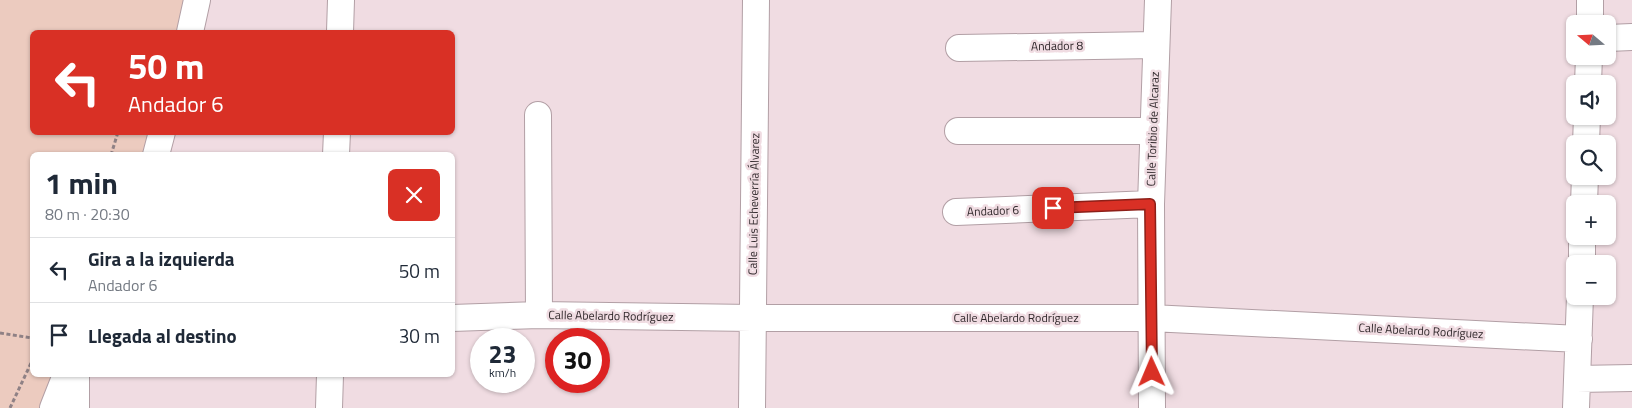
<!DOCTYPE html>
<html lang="es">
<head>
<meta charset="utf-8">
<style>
	body { margin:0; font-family:"Titillium Web",sans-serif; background:#f6f6f7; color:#1f2937; height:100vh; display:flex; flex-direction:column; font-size:19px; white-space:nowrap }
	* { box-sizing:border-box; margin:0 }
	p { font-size:16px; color:#747a83 }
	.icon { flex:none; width:28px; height:28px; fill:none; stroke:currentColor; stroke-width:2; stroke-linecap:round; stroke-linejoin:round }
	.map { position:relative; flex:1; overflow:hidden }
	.drawer { position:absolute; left:30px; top:152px; width:425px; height:225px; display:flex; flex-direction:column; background:#fff; border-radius:8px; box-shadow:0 1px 4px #0004 }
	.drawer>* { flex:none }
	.hud { position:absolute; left:30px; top:30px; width:425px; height:105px; border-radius:8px; box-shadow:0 1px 4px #0004; background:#d93025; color:#fff; overflow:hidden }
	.needle { width:32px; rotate:289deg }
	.buttons { position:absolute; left:1566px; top:15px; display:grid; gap:10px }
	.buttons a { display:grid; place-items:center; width:50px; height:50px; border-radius:8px; background:#fff; box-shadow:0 1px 4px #0004; font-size:25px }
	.speed { position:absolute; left:470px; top:328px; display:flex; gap:10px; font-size:25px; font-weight:700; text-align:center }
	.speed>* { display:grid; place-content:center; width:65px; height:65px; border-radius:50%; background:#fff; box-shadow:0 1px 4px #0004; line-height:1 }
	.speed small { font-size:12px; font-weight:400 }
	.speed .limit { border:8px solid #d22; background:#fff; color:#111 }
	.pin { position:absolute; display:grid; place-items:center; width:42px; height:42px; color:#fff; margin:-21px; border-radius:10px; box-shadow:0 2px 8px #0006 }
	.me { position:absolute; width:55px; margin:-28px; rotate:359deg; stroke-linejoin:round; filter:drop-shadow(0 0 4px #0008) }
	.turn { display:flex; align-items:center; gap:18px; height:105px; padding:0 15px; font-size:22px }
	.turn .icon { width:65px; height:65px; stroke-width:2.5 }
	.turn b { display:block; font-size:35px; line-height:42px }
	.round { display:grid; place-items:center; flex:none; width:52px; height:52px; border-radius:8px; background:#f6f6f7 }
	.summary { display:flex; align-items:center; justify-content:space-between; height:85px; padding:0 15px }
	h1 { font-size:30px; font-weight:700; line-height:38px }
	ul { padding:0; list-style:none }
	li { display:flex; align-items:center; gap:15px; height:65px; padding:0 15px; border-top:1px solid #e0e1e3 }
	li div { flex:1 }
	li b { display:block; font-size:19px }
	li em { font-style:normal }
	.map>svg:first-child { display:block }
</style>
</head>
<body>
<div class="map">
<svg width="1632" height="408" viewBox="0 0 1632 408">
	<rect width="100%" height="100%" fill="#f0dce2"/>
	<path fill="#eccbbf" d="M0,0H186L180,32H32V132L160,133L155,155H32V375H64L50,408H0Z"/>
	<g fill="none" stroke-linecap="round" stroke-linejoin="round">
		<g stroke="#b29fa5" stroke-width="28">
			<path id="minor" d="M1590,24V0
				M190,32L197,0
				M340,32L341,0
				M1608,38L1632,37
				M959,48L1156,45
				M1588,84L1589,56
				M538,115L539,315
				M958,131H1153
				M1586,144L1587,116
				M156,155L162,132
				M336,155L337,132
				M1584,204L1585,176
				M956,212L1151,204
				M1582,264V236
				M452,318L539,315L752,318H1151L1579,339
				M76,375V408
				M1577,379L1632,378
				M53,408L66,375
				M329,408L330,375
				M752,408L756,0
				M1152,408L1151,204L1158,0
				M1576,408L1580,296"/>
		</g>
		<path stroke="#8f8185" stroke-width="3" stroke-dasharray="4 2.5" stroke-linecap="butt" d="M111,155L118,132
			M0,333L32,338
			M10,408L32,361"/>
		<use href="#minor" stroke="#fff" stroke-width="26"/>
	</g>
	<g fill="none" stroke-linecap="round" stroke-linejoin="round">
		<g stroke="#8d1f18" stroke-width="12">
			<path id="route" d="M1053,208L1150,204L1152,372"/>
		</g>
		<use href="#route" stroke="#d93025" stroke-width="9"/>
	</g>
	<g text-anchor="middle" stroke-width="5" stroke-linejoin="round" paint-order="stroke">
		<g font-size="12" fill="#31292c" stroke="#f0dce2">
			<text transform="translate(1057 46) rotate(-1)" y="4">Andador 8</text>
			<text transform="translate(1153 129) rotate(-88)" y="4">Calle Toribio de Alcaraz</text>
			<text transform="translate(754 204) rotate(-89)" y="4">Calle Luis Echeverría Álvarez</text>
			<text transform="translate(993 211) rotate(-2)" y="4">Andador 6</text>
			<text transform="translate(611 316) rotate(1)" y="4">Calle Abelardo Rodríguez</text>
			<text x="1016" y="322">Calle Abelardo Rodríguez</text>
			<text transform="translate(1421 331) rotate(3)" y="4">Calle Abelardo Rodríguez</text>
		</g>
	</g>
</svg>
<div class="buttons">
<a><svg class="needle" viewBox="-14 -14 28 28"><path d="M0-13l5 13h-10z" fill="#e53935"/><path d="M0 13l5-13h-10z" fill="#747a83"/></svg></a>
<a><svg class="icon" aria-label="sound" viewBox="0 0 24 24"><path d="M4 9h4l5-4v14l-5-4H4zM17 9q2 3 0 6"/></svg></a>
<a><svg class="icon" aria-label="search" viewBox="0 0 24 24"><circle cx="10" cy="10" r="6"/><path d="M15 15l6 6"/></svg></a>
<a>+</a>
<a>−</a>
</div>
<div class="speed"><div>23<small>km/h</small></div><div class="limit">30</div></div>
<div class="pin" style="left:1053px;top:208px;background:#d93025"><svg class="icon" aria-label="arrive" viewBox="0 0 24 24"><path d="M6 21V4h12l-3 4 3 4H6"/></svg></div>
<svg class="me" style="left:1152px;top:372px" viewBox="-20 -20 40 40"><path d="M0-17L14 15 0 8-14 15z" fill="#d93025" stroke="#fff" stroke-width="4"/></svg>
<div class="hud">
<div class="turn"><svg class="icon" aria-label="left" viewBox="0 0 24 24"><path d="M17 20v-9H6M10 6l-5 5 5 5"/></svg><div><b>50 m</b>Andador 6</div></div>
</div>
<section class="drawer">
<div class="summary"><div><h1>1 min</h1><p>80 m · 20:30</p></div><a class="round" style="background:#d93025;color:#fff"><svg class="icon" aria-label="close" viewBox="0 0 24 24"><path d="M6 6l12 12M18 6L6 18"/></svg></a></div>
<ul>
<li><svg class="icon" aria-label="left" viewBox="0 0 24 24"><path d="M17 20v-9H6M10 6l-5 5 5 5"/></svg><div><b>Gira a la izquierda</b><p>Andador 6</p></div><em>50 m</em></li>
<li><svg class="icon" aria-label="arrive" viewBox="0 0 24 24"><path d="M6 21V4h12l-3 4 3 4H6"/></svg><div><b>Llegada al destino</b></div><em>30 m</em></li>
</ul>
</section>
</div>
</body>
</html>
